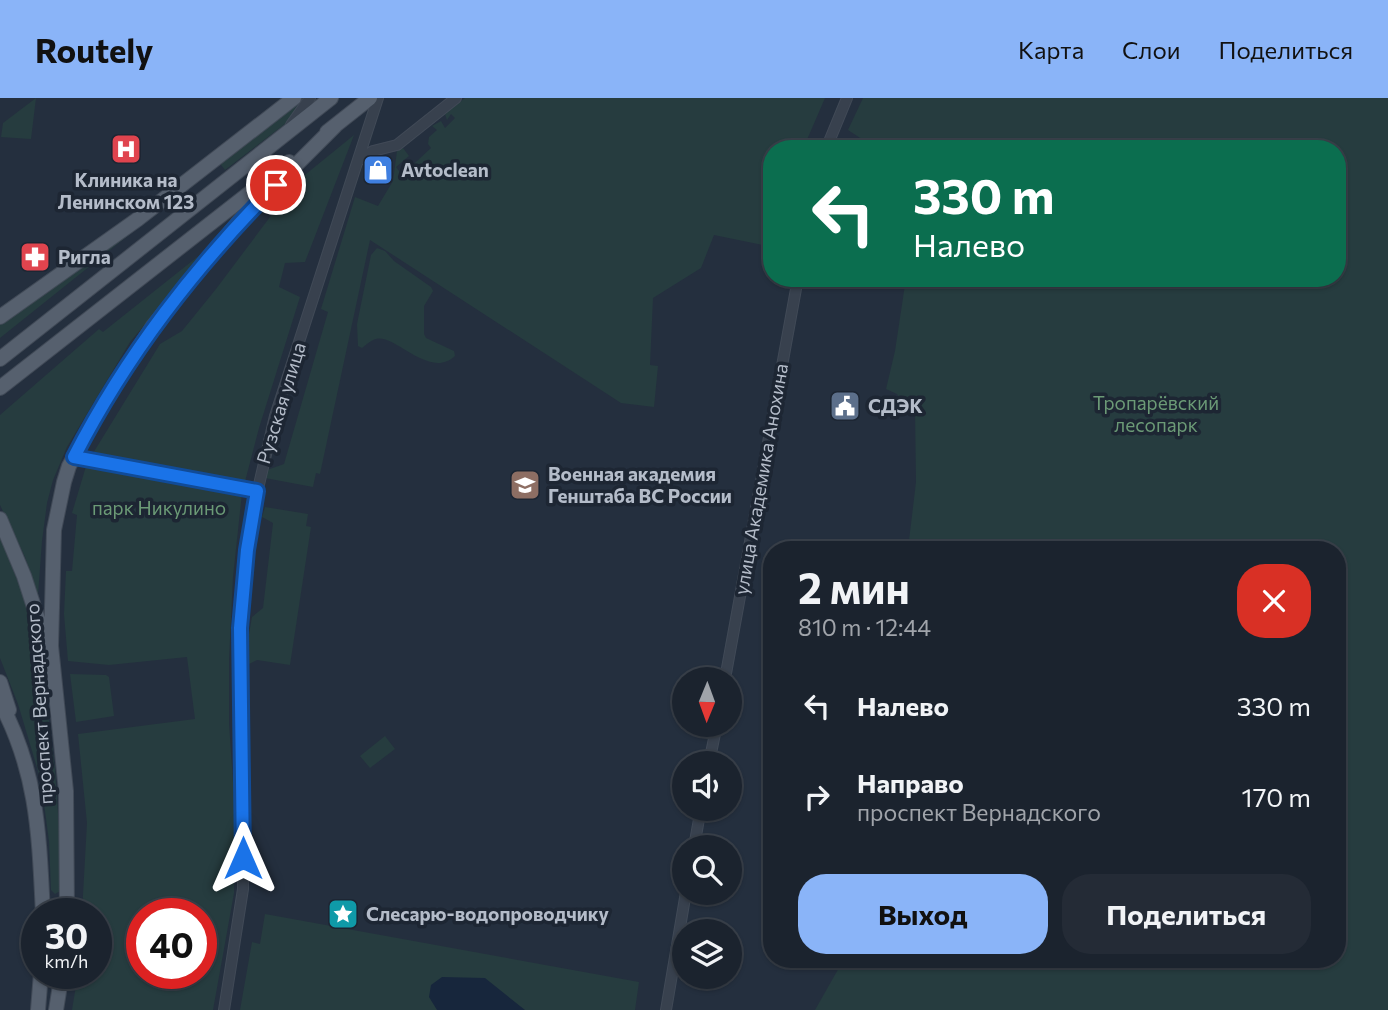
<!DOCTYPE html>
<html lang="ru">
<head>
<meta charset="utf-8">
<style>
	body { margin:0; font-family:Commissioner,sans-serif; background:#242b36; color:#f1f3f6; height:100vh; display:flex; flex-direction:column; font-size:26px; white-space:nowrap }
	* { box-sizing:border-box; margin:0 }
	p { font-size:23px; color:#a0a4aa }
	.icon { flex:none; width:38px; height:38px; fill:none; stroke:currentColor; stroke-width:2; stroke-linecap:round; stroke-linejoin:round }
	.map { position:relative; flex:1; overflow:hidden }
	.side { position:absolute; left:763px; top:443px; width:583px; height:427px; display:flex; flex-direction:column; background:#1b232e; border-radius:28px; box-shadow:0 2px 5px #0004,0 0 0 2px #39404a }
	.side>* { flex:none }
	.guide { position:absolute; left:763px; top:42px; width:583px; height:147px; border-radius:28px; box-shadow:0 2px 5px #0004,0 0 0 2px #39404a; background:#0b6e4f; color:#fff; overflow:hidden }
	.needle { width:46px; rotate:181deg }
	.fabs { position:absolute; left:672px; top:569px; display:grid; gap:14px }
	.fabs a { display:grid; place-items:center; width:70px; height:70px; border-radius:50%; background:#1b232e; box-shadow:0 2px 5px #0004,0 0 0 2px #39404a; font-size:35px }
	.speed { position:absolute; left:21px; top:800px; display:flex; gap:14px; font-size:35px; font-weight:700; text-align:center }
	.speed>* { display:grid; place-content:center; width:91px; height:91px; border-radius:50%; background:#1b232e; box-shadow:0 2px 5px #0004,0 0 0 2px #39404a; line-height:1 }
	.speed small { font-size:18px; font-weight:400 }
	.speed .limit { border:10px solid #d22; background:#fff; color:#111 }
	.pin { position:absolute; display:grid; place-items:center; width:60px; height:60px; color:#fff; margin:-30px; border:4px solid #fff; border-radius:50%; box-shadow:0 2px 7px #0007 }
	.me { position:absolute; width:77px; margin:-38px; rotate:0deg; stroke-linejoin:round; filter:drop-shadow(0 0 5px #0008) }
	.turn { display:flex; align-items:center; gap:24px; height:147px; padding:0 35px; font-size:32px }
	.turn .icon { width:91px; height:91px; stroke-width:2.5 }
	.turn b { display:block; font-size:49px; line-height:60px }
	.round { display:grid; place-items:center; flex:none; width:74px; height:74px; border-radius:28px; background:#242b36 }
	.overview { display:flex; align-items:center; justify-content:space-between; height:119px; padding:0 35px }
	h1 { font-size:42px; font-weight:700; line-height:52px }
	.button { display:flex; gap:14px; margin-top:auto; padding:14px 35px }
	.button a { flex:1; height:80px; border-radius:28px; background:#8ab4f8; color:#111; font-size:28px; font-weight:700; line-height:80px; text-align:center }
	.button a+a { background:#242b36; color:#f1f3f6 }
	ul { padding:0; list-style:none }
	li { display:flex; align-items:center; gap:21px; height:91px; padding:0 35px }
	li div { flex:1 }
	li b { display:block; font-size:26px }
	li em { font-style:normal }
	header { display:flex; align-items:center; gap:42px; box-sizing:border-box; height:98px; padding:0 35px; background:#8ab4f8; color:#111 }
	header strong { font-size:33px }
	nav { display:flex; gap:38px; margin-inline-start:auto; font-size:24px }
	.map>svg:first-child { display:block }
</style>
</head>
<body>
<header>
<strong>Routely</strong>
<nav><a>Карта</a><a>Слои</a><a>Поделиться</a></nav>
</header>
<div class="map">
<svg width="1388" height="912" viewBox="0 0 1388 912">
	<rect width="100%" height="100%" fill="#242f3e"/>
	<path fill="#263c3f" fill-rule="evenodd" d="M36,0L31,41L1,39L3,25Z
		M298,0H305L285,26L225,72L218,63Z
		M465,0H825L803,51H772V123L767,128L772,132V149L714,137L701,170L653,200L650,267L658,268L654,309L621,305L370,142L320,376L316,375L313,389L265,380L267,372L284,366L328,214L321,211L355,99L378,108L393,83L397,53L403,50L409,58L396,69L402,77L431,50L428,46L429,39L437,32L432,28L441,23L445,30L455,20L451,16L447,22L445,16Z
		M863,0H1388V912H815L844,861H1337V452L908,451L916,384L915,311L905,310L897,296L886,291L895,253L906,180H1337V51H877L848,32Z
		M354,37L305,164L285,165L279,189L300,199L259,330L242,395L233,479L229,562V625L234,699V795L213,912H72L78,875H96V816L82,815L87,725L78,636L195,621L187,559L109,567L68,563L64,516L66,473H72L77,417L72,415L87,365L160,246L182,233L216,191L273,115L279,98ZM142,816H201V875H142Z
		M143,122L145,124L0,240V225L27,208Z
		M377,150L385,153L394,163L431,189L433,193L424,208V236L426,240L454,253L455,258C429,282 396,236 376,241C371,242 366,247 362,250L358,248L357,226L371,157Z
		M206,152L207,153L130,244L67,349L53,382L47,405L42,443L38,497L25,459L0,407V317L99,231L103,234Z
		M265,409L308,416L306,428L311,429L290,567L257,562L249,566L248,541L252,519L263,510L273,425L262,419Z
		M0,437L29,513L42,567L55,671L60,745V793L55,796L51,792L49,743L41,683L18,606L0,560Z
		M70,576L106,577L109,579L114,618L76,624Z
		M385,638L395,651L370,670L360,658Z
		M265,816L639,884L635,912H240L252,844L260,846Z"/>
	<path fill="#17263c" d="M442,879L485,880L525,912H437L429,899L431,887Z"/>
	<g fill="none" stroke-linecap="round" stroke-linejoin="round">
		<g stroke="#414a57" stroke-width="12">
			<path id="minor" d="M291,27L310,0
				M826,51L847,0
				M358,63L373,53L397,47L456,0
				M74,359L257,393
				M725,581L798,180
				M709,665L717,626
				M694,749L701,710
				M224,912L243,791V689L239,560L244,480L254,408L275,318L378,0
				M666,912L686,794"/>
		</g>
		<g stroke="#414a57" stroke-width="16">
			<path id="major" d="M327,34L370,0
				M0,219L138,121L294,0
				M0,261L331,0
				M0,290L289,64
				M0,421L24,478L46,546
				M0,584L9,612
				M0,604C38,675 39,737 43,816
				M67,816L66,693L51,548L54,432L64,384L69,368L104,304L153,228L237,126L335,28
				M38,912L41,875
				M56,912L62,875"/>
		</g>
		<use href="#minor" stroke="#38414e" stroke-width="10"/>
		<use href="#major" stroke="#56606e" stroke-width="14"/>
	</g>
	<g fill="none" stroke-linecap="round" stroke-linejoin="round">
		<g stroke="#114b97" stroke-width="18">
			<path id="route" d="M243,760L240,530L247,452L257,393L74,359C127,256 195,169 276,87"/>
		</g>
		<use href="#route" stroke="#1a73e8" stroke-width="12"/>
	</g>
	<defs>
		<g id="hospital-square" transform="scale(1.575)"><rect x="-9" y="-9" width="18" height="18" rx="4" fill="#e0444e" stroke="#1d2633"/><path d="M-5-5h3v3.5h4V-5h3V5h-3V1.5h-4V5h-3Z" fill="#fff"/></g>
		<g id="shop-square" transform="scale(1.575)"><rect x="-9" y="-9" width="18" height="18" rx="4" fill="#3f7fe0" stroke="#1d2633"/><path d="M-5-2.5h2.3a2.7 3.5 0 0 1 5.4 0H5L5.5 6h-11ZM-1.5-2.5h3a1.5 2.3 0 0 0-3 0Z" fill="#fff"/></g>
		<g id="pharmacy-square" transform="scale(1.575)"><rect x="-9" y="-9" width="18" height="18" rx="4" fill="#e0444e" stroke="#1d2633"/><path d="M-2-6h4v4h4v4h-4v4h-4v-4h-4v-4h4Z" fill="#fff"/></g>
		<g id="civic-square" transform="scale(1.575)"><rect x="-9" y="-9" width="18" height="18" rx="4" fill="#5c6f8a" stroke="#1d2633"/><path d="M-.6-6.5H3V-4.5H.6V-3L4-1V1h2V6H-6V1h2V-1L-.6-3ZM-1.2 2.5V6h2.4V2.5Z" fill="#fff"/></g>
		<g id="university-square" transform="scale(1.575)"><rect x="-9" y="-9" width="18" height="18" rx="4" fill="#8d6e63" stroke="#1d2633"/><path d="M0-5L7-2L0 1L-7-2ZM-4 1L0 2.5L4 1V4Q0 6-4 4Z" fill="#fff"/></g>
		<g id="sight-square" transform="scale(1.575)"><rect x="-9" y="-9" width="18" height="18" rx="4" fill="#0f9aa8" stroke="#1d2633"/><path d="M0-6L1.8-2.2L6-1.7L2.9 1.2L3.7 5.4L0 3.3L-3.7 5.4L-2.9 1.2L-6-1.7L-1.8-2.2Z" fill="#fff"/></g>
	</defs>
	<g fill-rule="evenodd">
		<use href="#hospital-square" x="126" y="51"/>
		<use href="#shop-square" x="378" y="72"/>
		<use href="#pharmacy-square" x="35" y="159"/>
		<use href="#civic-square" x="845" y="308"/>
		<use href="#university-square" x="525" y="387"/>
		<use href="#sight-square" x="343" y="816"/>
	</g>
	<g text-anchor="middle" stroke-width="7" stroke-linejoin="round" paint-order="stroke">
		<g font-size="19" font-weight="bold" fill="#b4bcc9" stroke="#1d2633" text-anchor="start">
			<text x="401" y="79">Avtoclean</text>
			<text x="126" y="89" text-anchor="middle">Клиника на<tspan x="126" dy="22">Ленинском 123</tspan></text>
			<text x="58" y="166">Ригла</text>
			<text x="868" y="315">СДЭК</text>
			<text x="548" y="383">Военная академия<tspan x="548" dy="22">Генштаба ВС России</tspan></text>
			<text x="366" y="823">Слесарю-водопроводчику</text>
		</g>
		<g font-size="19" fill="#b4bcc9" stroke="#1d2633">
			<text transform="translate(281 305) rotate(-73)" y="7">Рузская улица</text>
			<text transform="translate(761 381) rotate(-80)" y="7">улица Академика Анохина</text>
			<text transform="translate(39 606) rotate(-94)" y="7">проспект Вернадского</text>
		</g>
		<g font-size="19" fill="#6b9a76" stroke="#1d2633">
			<text x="1156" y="312">Тропарёвский<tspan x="1156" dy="22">лесопарк</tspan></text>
			<text x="159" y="417">парк Никулино</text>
		</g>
	</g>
</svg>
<div class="fabs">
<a><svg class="needle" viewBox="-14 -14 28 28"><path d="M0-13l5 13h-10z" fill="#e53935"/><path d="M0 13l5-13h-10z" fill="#a0a4aa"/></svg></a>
<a><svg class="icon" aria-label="sound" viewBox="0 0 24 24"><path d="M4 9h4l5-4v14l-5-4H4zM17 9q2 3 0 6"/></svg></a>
<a><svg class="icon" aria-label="search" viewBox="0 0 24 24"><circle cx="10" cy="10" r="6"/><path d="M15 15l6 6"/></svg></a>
<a><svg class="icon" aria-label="layers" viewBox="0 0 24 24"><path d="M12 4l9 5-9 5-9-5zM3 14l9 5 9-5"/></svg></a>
</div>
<div class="speed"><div>30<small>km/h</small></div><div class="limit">40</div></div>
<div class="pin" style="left:276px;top:87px;background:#d93025"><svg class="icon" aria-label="arrive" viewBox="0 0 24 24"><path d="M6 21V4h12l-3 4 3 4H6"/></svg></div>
<svg class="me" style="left:243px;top:760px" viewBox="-20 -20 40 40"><path d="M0-17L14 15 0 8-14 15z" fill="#1a73e8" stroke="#fff" stroke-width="4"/></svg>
<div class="guide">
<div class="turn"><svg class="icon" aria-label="left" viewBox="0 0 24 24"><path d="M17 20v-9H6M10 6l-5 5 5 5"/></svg><div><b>330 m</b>Налево</div></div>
</div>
<section class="side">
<div class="overview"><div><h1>2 мин</h1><p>810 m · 12:44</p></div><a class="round" style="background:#d93025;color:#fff"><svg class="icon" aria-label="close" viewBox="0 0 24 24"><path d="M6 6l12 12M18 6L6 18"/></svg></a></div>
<ul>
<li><svg class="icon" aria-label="left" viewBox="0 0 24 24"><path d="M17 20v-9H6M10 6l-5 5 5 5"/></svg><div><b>Налево</b></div><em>330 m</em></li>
<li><svg class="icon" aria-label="right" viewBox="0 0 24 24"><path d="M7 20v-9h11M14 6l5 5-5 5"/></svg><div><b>Направо</b><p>проспект Вернадского</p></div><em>170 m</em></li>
</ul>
<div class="button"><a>Выход</a><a>Поделиться</a></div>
</section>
</div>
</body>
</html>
